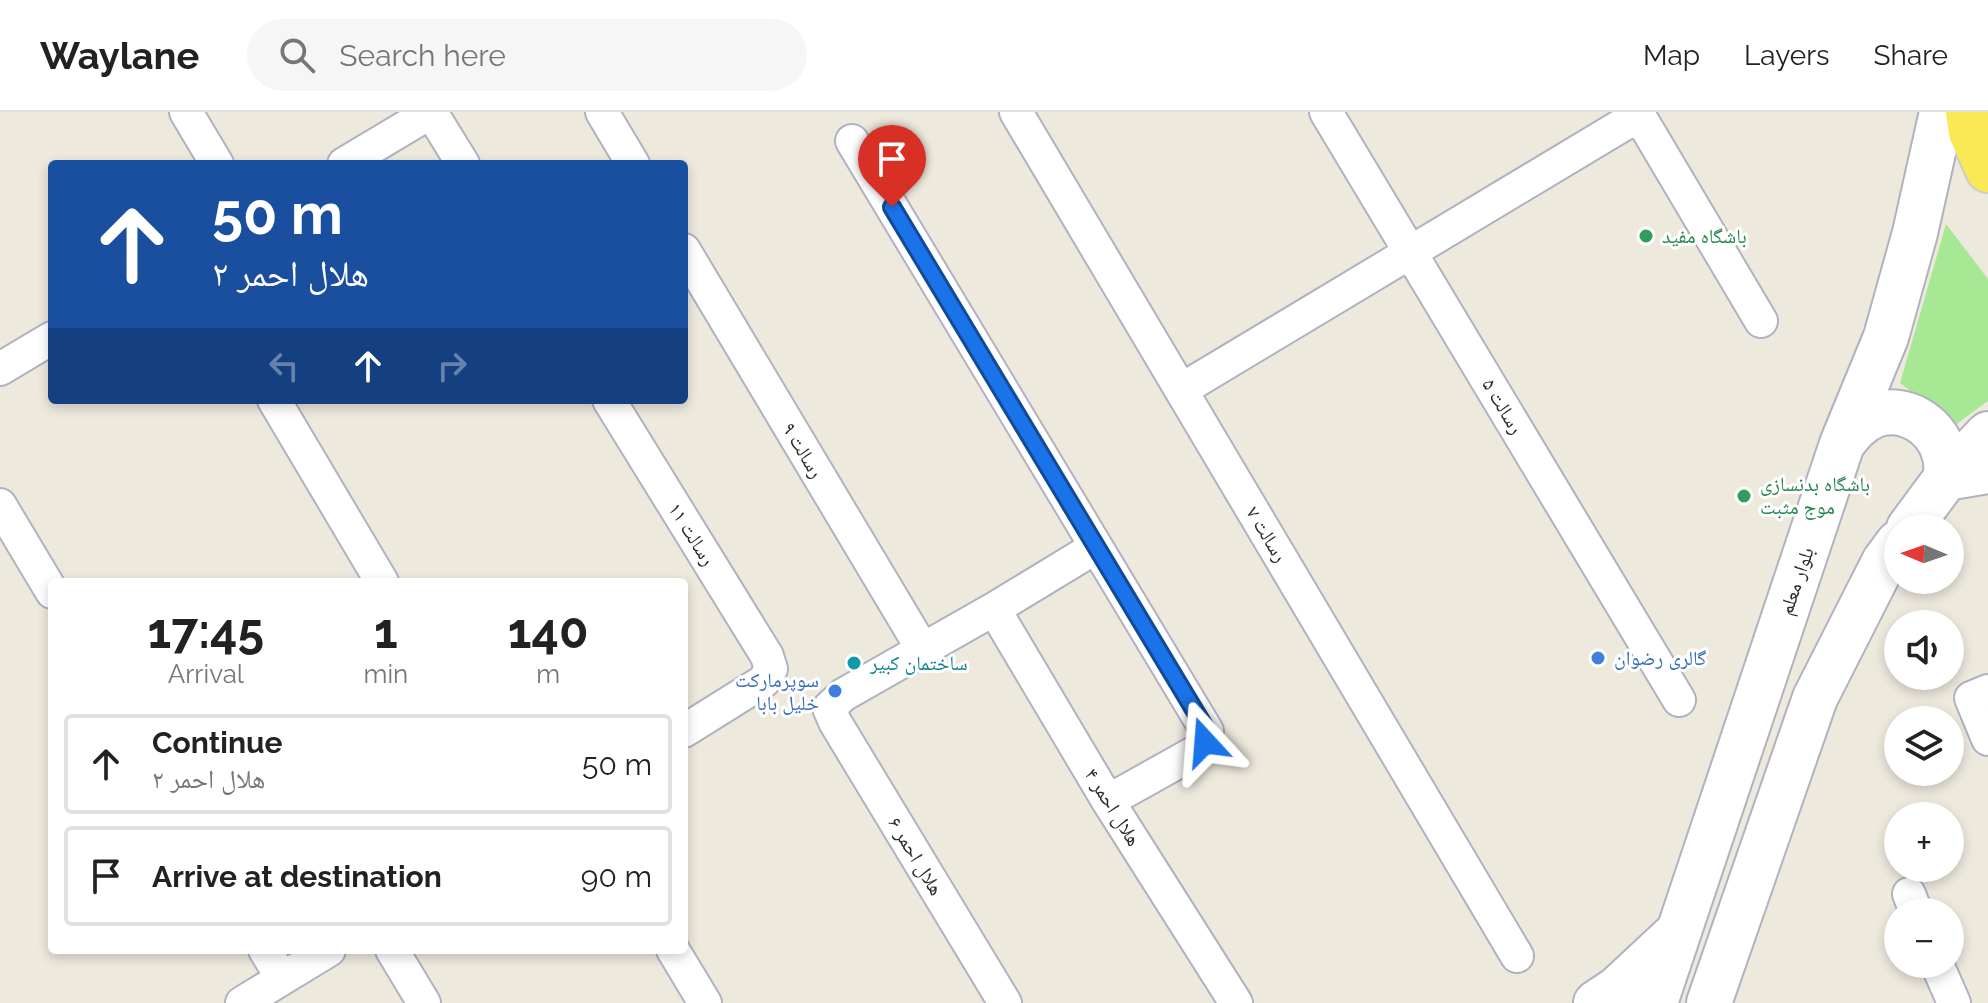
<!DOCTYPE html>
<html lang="en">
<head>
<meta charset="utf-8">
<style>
	body { margin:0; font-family:Raleway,"Noto Naskh Arabic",sans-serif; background:#f6f6f6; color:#222; height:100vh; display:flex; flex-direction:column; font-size:30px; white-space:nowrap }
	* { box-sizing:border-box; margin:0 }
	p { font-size:26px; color:#767676 }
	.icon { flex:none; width:44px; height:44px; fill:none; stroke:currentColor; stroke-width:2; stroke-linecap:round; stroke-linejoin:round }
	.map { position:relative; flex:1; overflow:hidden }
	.sheet { position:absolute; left:48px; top:466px; width:640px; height:376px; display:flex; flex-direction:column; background:#fff; border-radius:8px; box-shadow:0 4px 12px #0003 }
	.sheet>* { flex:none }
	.banner { position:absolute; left:48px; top:48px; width:640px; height:244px; border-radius:8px; box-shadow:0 4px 12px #0003; background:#1a4fa0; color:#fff; overflow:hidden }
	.needle { width:52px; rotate:272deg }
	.tools { position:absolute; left:1884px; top:402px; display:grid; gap:16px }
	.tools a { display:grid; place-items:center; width:80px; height:80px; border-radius:50%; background:#fff; box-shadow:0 4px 12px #0003; font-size:40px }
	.pin { position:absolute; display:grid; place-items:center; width:68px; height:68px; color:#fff; margin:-82px -34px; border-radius:50% 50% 50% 0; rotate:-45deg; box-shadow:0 0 8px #0007 }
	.pin .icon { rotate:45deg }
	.me { position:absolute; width:88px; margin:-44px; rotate:341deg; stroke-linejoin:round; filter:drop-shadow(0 0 6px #0008) }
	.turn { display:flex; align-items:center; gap:28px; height:168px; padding:0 32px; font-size:36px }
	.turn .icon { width:104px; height:104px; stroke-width:2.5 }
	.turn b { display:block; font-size:56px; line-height:68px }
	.lanes { display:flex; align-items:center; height:76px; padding:0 32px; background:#0003; justify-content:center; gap:40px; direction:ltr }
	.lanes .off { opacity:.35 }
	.eta { display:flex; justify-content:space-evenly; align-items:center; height:136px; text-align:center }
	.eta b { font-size:48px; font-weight:700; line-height:56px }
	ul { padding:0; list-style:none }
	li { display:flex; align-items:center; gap:24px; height:100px; margin:0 16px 12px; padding:0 16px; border:4px solid #e0e0e0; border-radius:8px }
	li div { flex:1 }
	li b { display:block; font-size:30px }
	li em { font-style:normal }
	header { display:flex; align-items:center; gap:48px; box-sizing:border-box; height:112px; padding:0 40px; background:#fff; border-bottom:2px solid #e0e0e0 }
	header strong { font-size:38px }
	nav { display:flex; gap:44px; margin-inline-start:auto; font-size:28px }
	.search { width:560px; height:72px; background:#f6f6f6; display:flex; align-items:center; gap:20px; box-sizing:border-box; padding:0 28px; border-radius:44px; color:#767676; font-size:30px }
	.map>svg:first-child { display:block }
</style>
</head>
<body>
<header>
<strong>Waylane</strong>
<div class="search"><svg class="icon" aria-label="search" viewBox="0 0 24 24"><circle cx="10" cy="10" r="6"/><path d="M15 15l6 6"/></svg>Search here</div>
<nav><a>Map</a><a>Layers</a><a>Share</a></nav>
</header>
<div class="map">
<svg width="1988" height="891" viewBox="0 0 1988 891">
	<rect width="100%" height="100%" fill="#eee9dd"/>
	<path fill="#a7e895" d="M1946,112L1988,167V289L1955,313L1900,271Z"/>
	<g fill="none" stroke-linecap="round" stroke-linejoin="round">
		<g stroke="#b1b1c0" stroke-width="36">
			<path id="street" d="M186,0L217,52
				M431,0L463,52
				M602,0L633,52
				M1016,0L1517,844
				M1326,0L1679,588
				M1637,0L1761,209
				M852,29L1207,619L1205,630L1201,637L1108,689
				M344,52L431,0
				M684,138L923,538
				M0,257L52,226
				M1181,278L1639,3
				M274,288L382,470
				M609,288L767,544L771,557L764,569L684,619
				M0,393L52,480
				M994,497L1108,689L1236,891
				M1988,579L1971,586L1988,627
				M1909,782L1916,800
				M265,838L282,866
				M392,838L424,891
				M673,838L705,891
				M1937,852L1954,891
				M242,891L329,838
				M1005,891L835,610L829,596L843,583L994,497L1096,435"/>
		</g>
		<g stroke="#b1b1c0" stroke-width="48">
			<path id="secondary" d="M1842,332C1851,320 1860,309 1875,303C1904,293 1936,312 1944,341C1947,348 1946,358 1946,366L1988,359
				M1909,416L1946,366L1988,322
				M1596,891L1617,877L1676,822
				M1655,891L1842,332L1886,225L1915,121L1942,0
				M1709,891L1815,586L1884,450L1898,431"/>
		</g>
		<g stroke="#ccc" stroke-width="48">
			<path id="primary" d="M1968,0L1971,20L1988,58"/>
		</g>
		<use href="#street" stroke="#fff" stroke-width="32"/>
		<use href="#secondary" stroke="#fff" stroke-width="44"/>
		<use href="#primary" stroke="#fae956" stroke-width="44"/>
	</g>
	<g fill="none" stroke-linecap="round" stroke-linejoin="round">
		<g stroke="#114b97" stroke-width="20">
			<path id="route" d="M892,95L1207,619L1205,630"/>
		</g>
		<use href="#route" stroke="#1a73e8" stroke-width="14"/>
	</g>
	<g fill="#2e9e5b" stroke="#fff" stroke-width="3">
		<circle cx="1646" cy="124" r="8"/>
		<circle cx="1744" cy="384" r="8"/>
	</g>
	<g fill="#3f7fe0" stroke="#fff" stroke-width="3">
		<circle cx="1598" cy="546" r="8"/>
		<circle cx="835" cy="579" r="8"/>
	</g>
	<circle fill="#0f9aa8" stroke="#fff" stroke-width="3" cx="854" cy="551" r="8"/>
	<g text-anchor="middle" stroke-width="6" stroke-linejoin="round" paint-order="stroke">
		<g font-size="20" fill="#27864d" stroke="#fff" text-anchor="start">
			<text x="1662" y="131">باشگاه مفید</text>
			<text x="1760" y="379">باشگاه بدنسازی<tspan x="1760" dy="23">موج مثبت</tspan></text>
		</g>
		<g font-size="20" fill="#2b2b2b" stroke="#fff">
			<text transform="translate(1503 294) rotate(59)" y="7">رسالت ۵</text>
			<text transform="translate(803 338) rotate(59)" y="7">رسالت ۹</text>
			<text transform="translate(692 422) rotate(58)" y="7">رسالت ۱۱</text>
			<text transform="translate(1267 422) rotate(59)" y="7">رسالت ۷</text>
			<text transform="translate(1796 469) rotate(-71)" y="7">بلوار معلم</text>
			<text transform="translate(1113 695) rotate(58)" y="7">هلال احمر ۴</text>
			<text transform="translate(916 744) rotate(59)" y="7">هلال احمر ۶</text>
		</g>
		<g font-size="20" fill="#366cbe" stroke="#fff" text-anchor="start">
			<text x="1614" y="553">گالری رضوان</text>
			<text x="819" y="575" text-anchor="end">سوپرمارکت<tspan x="819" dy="23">خلیل بابا</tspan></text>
		</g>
		<g font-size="20" fill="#0d838f" stroke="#fff" text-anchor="start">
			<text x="870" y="558">ساختمان کبیر</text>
		</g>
	</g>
</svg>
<div class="tools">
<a><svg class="needle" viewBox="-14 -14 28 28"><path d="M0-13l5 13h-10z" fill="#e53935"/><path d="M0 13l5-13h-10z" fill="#767676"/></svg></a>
<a><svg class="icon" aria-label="sound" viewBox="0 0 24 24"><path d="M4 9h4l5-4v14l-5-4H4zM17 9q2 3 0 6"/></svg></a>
<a><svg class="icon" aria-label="layers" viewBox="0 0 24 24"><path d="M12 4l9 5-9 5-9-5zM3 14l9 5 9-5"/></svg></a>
<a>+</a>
<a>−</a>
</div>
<div class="pin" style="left:892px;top:95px;background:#d93025"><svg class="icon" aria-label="arrive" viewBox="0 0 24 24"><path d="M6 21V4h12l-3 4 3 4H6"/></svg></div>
<svg class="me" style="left:1205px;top:630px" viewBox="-20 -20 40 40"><path d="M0-17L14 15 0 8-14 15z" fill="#1a73e8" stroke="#fff" stroke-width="4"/></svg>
<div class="banner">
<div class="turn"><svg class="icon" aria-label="ahead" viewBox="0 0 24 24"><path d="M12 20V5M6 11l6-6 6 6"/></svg><div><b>50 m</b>هلال احمر ۲</div></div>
<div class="lanes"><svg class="icon off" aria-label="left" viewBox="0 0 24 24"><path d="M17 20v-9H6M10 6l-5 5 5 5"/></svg><svg class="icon" aria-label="ahead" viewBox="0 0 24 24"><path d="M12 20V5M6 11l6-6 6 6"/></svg><svg class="icon off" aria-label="right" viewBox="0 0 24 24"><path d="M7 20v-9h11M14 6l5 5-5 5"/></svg></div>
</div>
<section class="sheet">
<div class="eta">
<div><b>17:45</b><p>Arrival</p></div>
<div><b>1</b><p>min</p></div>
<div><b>140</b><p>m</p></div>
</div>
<ul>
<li><svg class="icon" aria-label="ahead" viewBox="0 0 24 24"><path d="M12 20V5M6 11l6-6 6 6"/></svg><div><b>Continue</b><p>هلال احمر ۲</p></div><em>50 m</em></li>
<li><svg class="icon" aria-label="arrive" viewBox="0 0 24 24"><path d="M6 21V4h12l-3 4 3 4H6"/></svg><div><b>Arrive at destination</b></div><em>90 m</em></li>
</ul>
</section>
</div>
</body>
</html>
